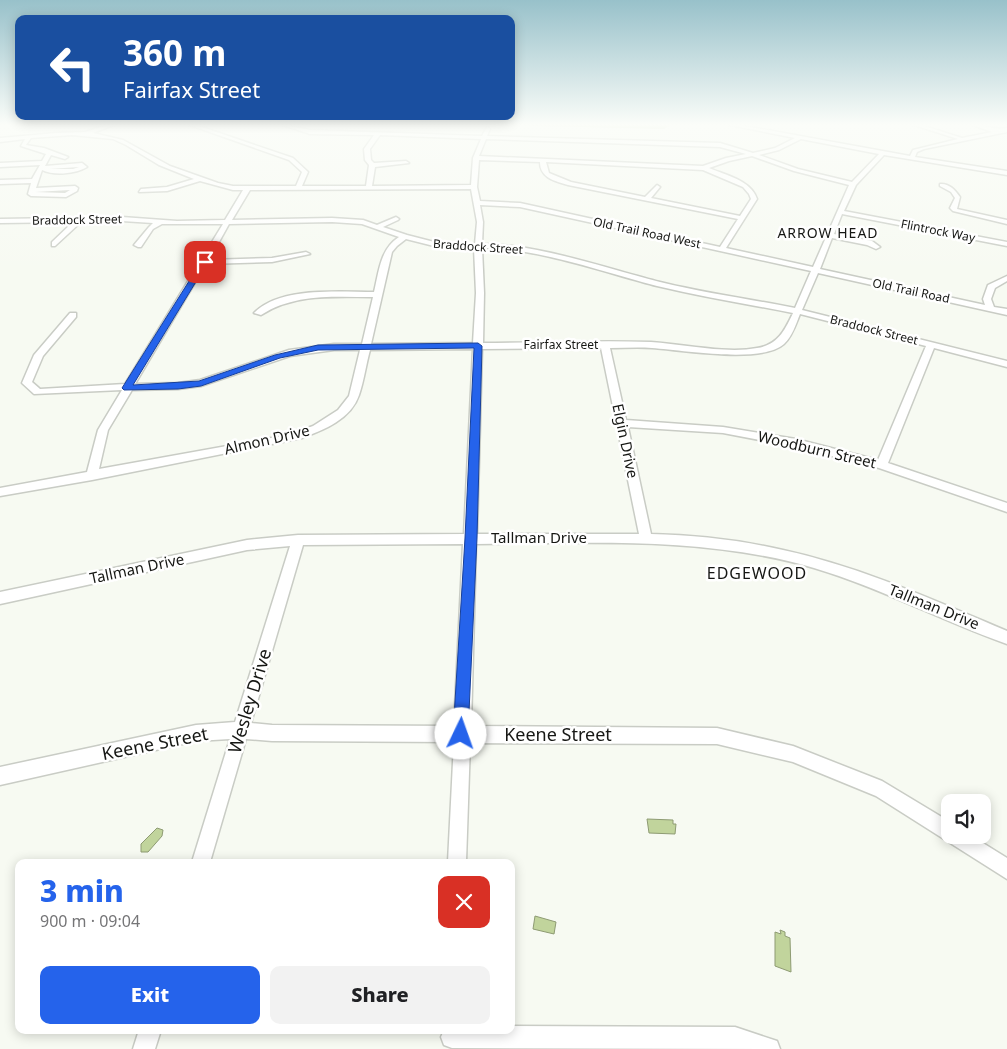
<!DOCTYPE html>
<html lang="en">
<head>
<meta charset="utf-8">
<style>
	body { margin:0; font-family:"Noto Sans",sans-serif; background:#f2f2f2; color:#202124; height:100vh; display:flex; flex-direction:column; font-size:19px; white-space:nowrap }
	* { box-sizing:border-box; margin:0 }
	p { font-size:16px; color:#757577 }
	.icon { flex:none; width:28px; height:28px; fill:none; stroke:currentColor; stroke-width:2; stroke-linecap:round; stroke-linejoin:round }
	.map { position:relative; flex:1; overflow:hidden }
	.drawer { position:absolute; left:15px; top:859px; width:500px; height:175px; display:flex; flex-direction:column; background:#fff; border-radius:10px; box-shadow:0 2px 12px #0003 }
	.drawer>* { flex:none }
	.guide { position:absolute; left:15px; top:15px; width:500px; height:105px; border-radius:10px; box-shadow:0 2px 12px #0003; background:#1a4fa0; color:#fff; overflow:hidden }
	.tools { position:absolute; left:941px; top:794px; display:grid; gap:10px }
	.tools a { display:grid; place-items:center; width:50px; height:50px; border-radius:10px; background:#fff; box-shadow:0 2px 12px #0003; font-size:25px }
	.pin { position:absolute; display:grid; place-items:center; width:42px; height:42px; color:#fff; margin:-21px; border-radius:10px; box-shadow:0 2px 8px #0006 }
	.me { position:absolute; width:55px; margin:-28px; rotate:3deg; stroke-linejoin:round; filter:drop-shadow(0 0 4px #0008) }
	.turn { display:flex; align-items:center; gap:18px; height:105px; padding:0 25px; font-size:22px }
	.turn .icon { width:65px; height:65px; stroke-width:2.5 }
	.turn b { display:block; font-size:35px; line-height:42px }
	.round { display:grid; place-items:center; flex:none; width:52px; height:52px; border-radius:10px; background:#f2f2f2 }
	.overview { display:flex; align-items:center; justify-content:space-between; height:85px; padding:0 25px }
	h1 { font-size:30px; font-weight:800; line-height:38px; color:#2563eb }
	.action { display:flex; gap:10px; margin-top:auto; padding:10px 25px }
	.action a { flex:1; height:58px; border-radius:10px; background:#2563eb; color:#fff; font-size:20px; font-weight:800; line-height:58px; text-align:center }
	.action a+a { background:#f2f2f2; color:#202124 }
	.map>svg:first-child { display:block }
</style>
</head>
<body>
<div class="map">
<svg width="1007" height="1049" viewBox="0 0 1007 1049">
	<rect width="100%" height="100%" fill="#f7faf2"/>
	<path fill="#b0c28b" d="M455,124H672L664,129Z"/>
	<path fill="#c1d49c" stroke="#8e9b73" d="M647,819L673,820V824H676L675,834L649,833Z
		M157,828L163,830L162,836L148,852H141V844Z
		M535,916L556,922L554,934L533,929Z
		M780,930L785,932V936L790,938L791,972L775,966V932L781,934Z"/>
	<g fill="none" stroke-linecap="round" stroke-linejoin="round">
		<g stroke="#c9ccc5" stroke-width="3">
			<path id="minor" d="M110,124H116L93,133L123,140L170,166L218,183L233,186H296L302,172L289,160L187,124H193L293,158L308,172L302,186H366L369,165L365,160L364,149L374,135L310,134L280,124L310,130L482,136L487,127L490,129L487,136L720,143L753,153L775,148L795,138L725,124H734L910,156L913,150L958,139L911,124H918L962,138L992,132L970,124C983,124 994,131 1007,128V132L924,149L917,152L915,157L1007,171V175L884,155L856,185L844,211L1007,242V246L842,214L834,234L872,241L880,247L876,249L867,245L832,238L820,269L985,305L983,299L988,285L1007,276V281L995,288L991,299L994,307L1007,309V315L818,273L802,310L1007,361V367L934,348L888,463L1007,503V512L879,468L796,447L723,433L628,427L651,534C696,535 740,540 783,550C861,567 934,600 1007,631V644C942,621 881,588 814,568C705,536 589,543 476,544L471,726L717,728L793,746L882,781L950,822V835H970L1007,858V879L876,796L793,762L717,744L470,743L466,862H448L454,742L272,741L246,739L210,862H192L230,739L196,741L0,785V767L196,725L235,722L290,546L247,550L0,604V592L247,540L298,535L464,534L473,349L370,350C366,364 364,381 359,395C351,419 324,430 302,438L92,480L0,496V488L87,472L98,430L122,390L34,394L22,383L34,355L70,313H76V317L43,356L32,382L40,389L125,384L223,224H162L153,229L141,247H138L134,245L149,227L153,223L122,221L81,222L55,246H52V242L73,222L0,223V219L122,217L177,221L225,220L243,190H233L200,181L167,191L139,192L141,189L167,187L194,179L159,165L126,145L113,139L72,135L31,138L26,145L44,148L68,157L65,159L51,155L45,166L82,163L87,167C75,174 54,176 42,170L36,188L75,186L78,188L77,191L66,197L31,196L28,194L31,183L0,184V180L32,179L40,165L0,167V163L42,161L46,154L21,146L25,139L0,142V138L57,133L85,132ZM380,135L481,139L473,158L471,185L372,186L375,167L409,163L406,161L374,163L371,160L370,149ZM486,139L720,147L746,154L726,158L703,166L479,156ZM801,139L879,154L852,182L798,169L759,155L779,150ZM752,156L794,171L849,185L813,267L726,248L757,199C751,180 725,175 709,168L729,161ZM479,160L540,162C540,178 555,181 568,185L738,219L720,247L520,203L480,201L477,187ZM546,162L703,170L743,187L749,194L751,199L740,216L651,198L660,187L657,185L645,197L571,182L549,173ZM79,167L73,169H49ZM471,189L477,222L475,244H442L407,235L383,227L398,220L399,219L396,217L377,225L363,220L332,218L232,220L250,190ZM70,190L65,193L35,192ZM480,205L520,207L811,271L795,308C750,299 704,293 660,282C605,268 538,244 482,244L483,222ZM332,222L362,224L399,237C380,249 379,272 374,292C340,292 280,286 254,313L261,315C295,293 335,297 373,297L362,344H334L289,350L200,380L178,383L135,384L206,264L272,262L310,254L306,252L272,258L209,260L229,224ZM406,239L442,248H474L476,293L473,343L371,344L392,252L397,246ZM482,248C537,248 603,272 657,286C702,297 748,304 793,313C785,330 778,345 757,348C726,354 683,344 651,342C595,340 538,343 483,343L484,293ZM800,314L926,346L878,460L796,439L723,427L626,420L610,348C624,348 638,347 652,348C682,350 762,364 784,344C792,337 796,324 800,314ZM601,348L639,534H477L482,349ZM334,350H360L349,396L338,410L313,426L288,435L99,469L108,430L132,390L178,389L201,386L290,356ZM463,544L454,726L272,725L251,723L303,545Z
				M940,184C949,183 955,190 960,197L957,209L1007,220V224L953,211L950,208L955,198L951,192L940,186Z
				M511,1026L735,1027L777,1041L780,1049L452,1048L444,1045L441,1037L444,1030H511Z
				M139,1030H161L155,1049H133Z"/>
		</g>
		<use href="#minor" fill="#fff" fill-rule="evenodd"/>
	</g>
	<linearGradient id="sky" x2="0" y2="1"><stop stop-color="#98c1ca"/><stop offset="0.46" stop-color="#fbfdf9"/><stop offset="1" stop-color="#fbfdf9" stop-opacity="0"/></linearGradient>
	<rect width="1007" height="271" fill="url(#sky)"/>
	<path fill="#2563eb" stroke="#184099" d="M205,260L208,262L133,385L199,381L275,355L318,345L478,343L482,346L477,538L468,734L466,740L461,742L455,740L453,734L465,538L474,348L318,350L280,358L201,386L178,389L124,390L122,388L201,262Z"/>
	<g text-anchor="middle" stroke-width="5" stroke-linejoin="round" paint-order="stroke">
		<g font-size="12" fill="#161714" stroke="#fff">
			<text transform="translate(77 220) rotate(-1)" y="4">Braddock Street</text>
			<text transform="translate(938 231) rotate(11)" y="4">Flintrock Way</text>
			<text transform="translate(647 233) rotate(12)" y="4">Old Trail Road West</text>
			<text transform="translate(478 247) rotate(4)" y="4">Braddock Street</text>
			<text transform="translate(911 291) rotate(12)" y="4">Old Trail Road</text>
			<text transform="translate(874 330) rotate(14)" y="4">Braddock Street</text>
			<text x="561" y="349">Fairfax Street</text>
		</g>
		<g font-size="14" letter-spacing="1" fill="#161714" stroke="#fff">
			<text x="828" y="238">ARROW HEAD</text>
		</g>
		<g font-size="15" fill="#161714" stroke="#fff">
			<text transform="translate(267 440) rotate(-13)" y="5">Almon Drive</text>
			<text transform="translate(625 441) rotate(78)" y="5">Elgin Drive</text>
			<text transform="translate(817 450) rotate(13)" y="5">Woodburn Street</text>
			<text x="539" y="543">Tallman Drive</text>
			<text transform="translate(137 569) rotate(-12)" y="5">Tallman Drive</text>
			<text transform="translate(934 607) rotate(22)" y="5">Tallman Drive</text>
		</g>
		<g font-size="16" letter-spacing="1" fill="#161714" stroke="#fff">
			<text x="757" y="579">EDGEWOOD</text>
		</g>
		<g font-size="18" fill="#161714" stroke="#fff">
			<text transform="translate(250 701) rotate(-73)" y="6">Wesley Drive</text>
			<text x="558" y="741">Keene Street</text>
			<text transform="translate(155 744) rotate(-11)" y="6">Keene Street</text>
		</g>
	</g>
</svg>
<div class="tools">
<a><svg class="icon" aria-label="sound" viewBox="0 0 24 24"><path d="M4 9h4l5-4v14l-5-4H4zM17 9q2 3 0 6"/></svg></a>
</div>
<div class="pin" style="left:205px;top:262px;background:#d93025"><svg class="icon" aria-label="arrive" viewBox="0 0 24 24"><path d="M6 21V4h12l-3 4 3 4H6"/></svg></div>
<svg class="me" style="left:461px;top:734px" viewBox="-20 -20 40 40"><circle r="19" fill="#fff"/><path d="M0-13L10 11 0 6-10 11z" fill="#2563eb"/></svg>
<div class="guide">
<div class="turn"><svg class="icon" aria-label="left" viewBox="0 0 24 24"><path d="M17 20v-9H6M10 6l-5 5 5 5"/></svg><div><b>360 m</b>Fairfax Street</div></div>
</div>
<section class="drawer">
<div class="overview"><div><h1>3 min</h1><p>900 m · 09:04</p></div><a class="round" style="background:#d93025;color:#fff"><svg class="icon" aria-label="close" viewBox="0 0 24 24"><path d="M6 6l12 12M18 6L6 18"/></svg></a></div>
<div class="action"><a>Exit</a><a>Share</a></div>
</section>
</div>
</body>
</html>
